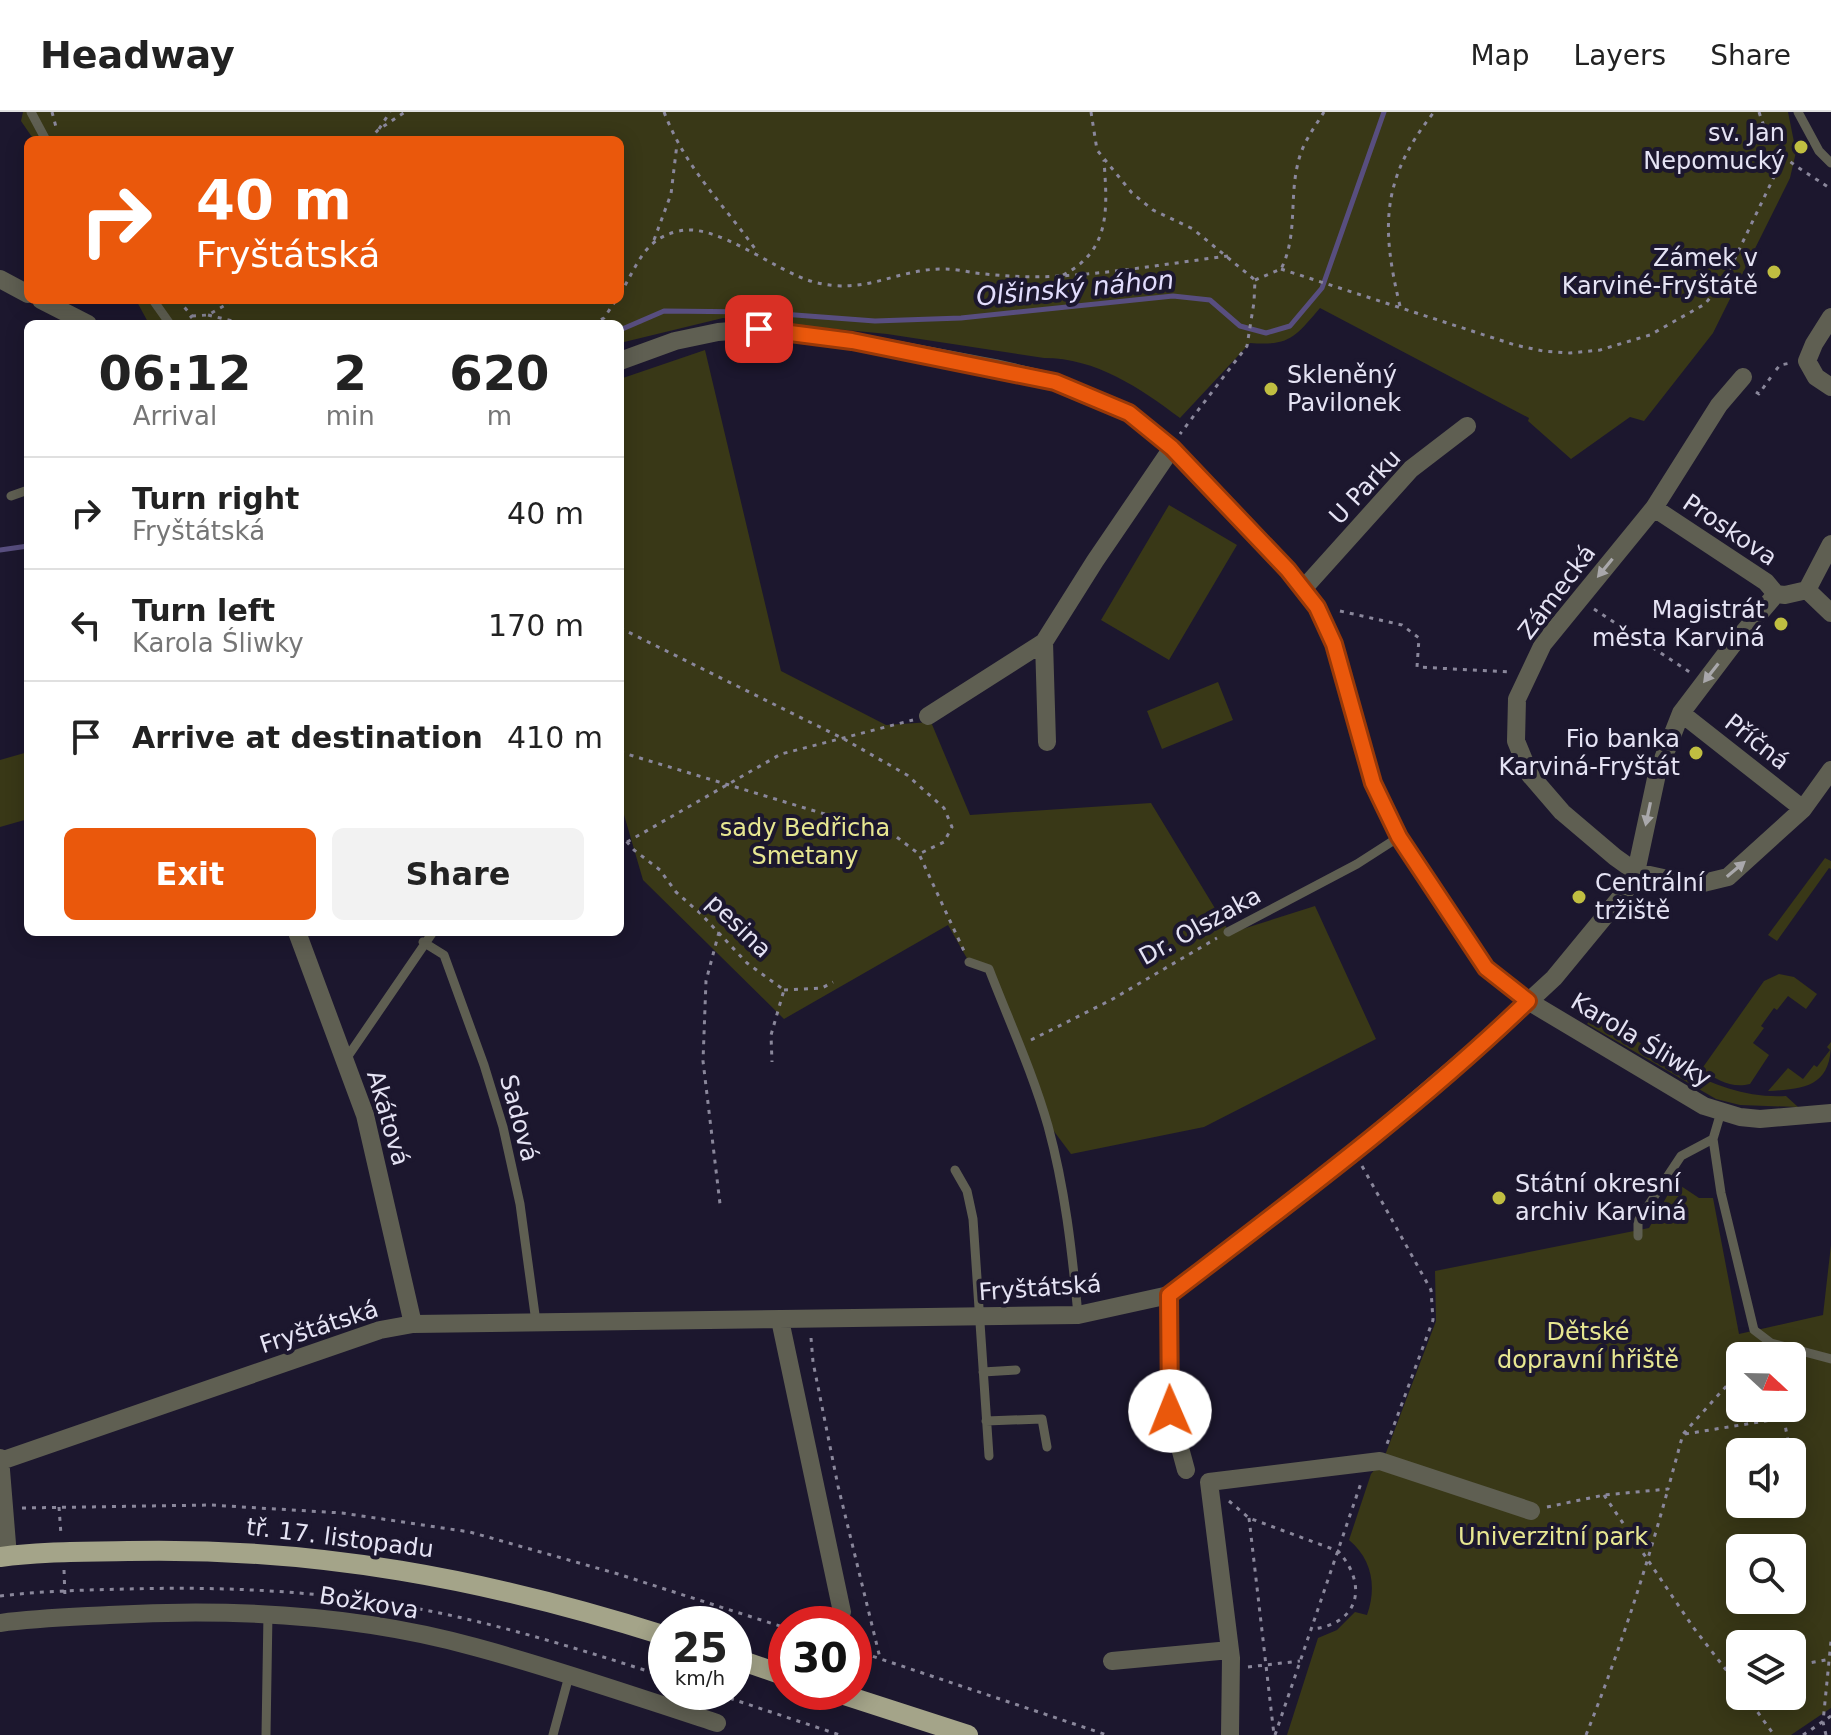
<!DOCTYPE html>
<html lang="en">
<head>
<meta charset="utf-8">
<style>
	body { margin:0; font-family:"DejaVu Sans",sans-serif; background:#f2f2f2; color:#222; height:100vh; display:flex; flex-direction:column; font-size:30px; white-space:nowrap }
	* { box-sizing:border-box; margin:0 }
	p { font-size:26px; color:#767676 }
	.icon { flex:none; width:44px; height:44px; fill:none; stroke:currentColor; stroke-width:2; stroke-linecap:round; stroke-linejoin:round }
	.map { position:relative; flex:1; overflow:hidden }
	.drawer { position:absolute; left:24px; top:208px; width:600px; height:616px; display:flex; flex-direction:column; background:#fff; border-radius:12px; box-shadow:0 4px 20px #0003 }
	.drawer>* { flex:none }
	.top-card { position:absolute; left:24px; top:24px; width:600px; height:168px; border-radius:12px; box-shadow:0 4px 20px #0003; background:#ea580c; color:#fff; overflow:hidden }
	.needle { width:52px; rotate:112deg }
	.buttons { position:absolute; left:1726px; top:1230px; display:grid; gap:16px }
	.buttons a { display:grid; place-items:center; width:80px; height:80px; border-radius:12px; background:#fff; box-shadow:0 4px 20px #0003; font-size:40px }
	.speed { position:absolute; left:648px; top:1494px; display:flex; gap:16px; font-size:40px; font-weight:700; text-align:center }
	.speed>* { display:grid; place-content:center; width:104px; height:104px; border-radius:50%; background:#fff; box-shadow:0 4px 20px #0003; line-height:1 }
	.speed small { font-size:20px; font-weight:400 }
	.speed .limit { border:12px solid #d22; background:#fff; color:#111 }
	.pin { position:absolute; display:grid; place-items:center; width:68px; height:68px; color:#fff; margin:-34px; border-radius:16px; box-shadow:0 4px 12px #0006 }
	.me { position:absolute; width:88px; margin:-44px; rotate:359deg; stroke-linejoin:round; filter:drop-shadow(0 0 6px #0008) }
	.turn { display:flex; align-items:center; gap:28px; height:168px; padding:0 40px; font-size:36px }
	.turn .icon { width:104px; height:104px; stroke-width:2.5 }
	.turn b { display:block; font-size:56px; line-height:68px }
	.eta { display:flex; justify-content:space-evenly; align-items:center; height:136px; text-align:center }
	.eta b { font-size:48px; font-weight:700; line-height:56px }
	.primary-button { display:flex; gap:16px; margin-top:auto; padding:16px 40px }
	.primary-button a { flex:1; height:92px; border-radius:12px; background:#ea580c; color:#fff; font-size:32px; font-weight:700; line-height:92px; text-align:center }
	.primary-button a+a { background:#f2f2f2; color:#222 }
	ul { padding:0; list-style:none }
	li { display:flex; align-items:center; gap:24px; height:112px; padding:0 40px; border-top:2px solid #e0e0e0 }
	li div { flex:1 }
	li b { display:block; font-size:30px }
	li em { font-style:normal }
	header { display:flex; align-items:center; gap:48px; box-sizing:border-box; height:112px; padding:0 40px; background:#fff; border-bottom:2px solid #e0e0e0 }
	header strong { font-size:38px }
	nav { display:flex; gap:44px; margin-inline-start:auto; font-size:28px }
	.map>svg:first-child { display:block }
</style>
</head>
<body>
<header>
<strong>Headway</strong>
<nav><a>Map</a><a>Layers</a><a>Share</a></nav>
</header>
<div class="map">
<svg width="1831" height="1623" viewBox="0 0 1831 1623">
	<rect width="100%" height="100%" fill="#1c172e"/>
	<path fill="#393817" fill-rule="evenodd" d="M23,0H1788L1796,40L1790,66L1713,221L1644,309L1630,305L1571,347L1528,309L1529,306L1320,196C1295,225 1290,234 1250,231L1180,306C1140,276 1096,246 1044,246L887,222L723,206L620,231V212H149L136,188H620V28H34L21,9Z
		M705,238L781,559L886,613L931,610L970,703L1151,691L1230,821L1315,794L1376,927L1204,1015L1071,1042L1047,1010L989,858L969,850L948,813L784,907L643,768L620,689V267Z
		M1169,393L1237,433L1169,548L1101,508Z
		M1218,570L1233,608L1162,637L1147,599Z
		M28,640V707L0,715V648Z
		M1825,746L1831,749V757L1829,756L1777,829L1768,823Z
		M1779,862L1794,865L1817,882L1806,897L1788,884L1777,898L1774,896L1761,914L1764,916L1753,931L1769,943L1750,972C1731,977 1717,967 1701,958L1764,869Z
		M1593,904H1598C1657,940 1714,988 1786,984L1798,995L1740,993L1716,987L1587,912Z
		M1831,930C1831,974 1806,977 1768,979L1788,956L1803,967L1814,953L1817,955L1830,938L1827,935Z
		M1675,1070L1699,1086H1713L1739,1222L1823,1203L1831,1133V1596L1791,1623H1287L1318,1526L1337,1518L1355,1500L1367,1503C1377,1475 1372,1447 1349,1428L1371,1362L1384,1346L1436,1209L1435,1159L1649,1116ZM1740,1244H1792V1296H1740ZM1740,1340H1792V1392H1740ZM1740,1436H1792V1488H1740ZM1740,1532H1792V1584H1740Z"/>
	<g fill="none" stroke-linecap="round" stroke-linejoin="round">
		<path stroke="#584e7f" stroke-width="5" d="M620,218L664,199L755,200L875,209L961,206L1173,184L1210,188L1240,214L1266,221L1290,214L1322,176L1384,0
			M0,438L28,434"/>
		<path stroke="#8a879b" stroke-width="3" stroke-dasharray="4 6" stroke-linecap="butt" d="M52,0L56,15
			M664,0C687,59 723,91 758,141
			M1091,0L1097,38L1132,81L1153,98L1193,117L1255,168L1254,190L1247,234L1180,322
			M1759,0C1774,47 1793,51 1831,77
			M379,17L390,0
			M369,28L378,18L405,0
			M654,128L671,82L677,32
			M1281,157L1515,233L1543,239L1570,241L1600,238L1650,223L1705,192L1725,167L1783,46
			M1063,163C1112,138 1107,95 1104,48
			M1255,168L1281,157C1298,124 1289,86 1298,51C1302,32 1314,16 1324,0
			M620,182C638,153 643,127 679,119C717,110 776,160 814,170C866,184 897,156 945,157C954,157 965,159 975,161C1003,164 1031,166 1059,164C1115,161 1172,151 1228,144
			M178,188L192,204L184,211
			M1400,194C1381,115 1381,67 1434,0
			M208,203L245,212
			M192,204L208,203L234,188
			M431,212H484
			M592,212L604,206L616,188
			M1776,258L1780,253L1791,251
			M1756,280L1759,282L1773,262
			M1594,497L1691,561
			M1340,499L1402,513L1419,526L1417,555L1510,560
			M620,516L844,627L907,663L944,696L952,715L944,730L919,742
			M620,640L894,723L919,742L964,839
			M620,722L634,738L660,758L676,780L701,802L747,851L784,878L771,923L772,950
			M627,730L781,642L913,608
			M719,820L706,869L703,949L720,1092
			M784,878L822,876L833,870
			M1031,928L1111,888L1217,826
			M1362,1054L1431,1178L1433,1208L1387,1332
			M811,1226L813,1250L838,1374L880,1546
			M1753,1244L1758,1238
			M1782,1296L1790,1340
			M1685,1322L1784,1306
			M1604,1383L1693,1515L1740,1576
			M1229,1389L1249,1406L1338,1439C1368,1472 1360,1512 1312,1517
			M59,1395L61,1423
			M1547,1395L1604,1383L1668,1377L1683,1322L1740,1259
			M22,1396L210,1393L342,1401L470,1420L618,1462L786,1516
			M1249,1406L1274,1623
			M64,1458L65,1486
			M0,1484C42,1479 85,1478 128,1477C235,1474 344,1480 449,1503C522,1519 595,1542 666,1565
			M854,1538L1107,1623
			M1792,1554L1831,1547
			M1248,1555L1300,1549
			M711,1580L840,1623
			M1746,1584L1774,1623
			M1275,1623L1362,1368
			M1586,1623C1618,1543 1645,1461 1668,1377
			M1803,1623L1831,1604
			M1826,1623L1823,1610L1831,1529"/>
		<path stroke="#5f5f52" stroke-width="9" d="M31,0L46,28
			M1798,0L1819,39L1831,51
			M153,188L170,212
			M11,384L28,378
			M1228,820L1357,752L1399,725
			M423,830L444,843L484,953L503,1015L520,1092L536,1210
			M969,850L989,857C1009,909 1033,961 1048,1014C1065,1076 1072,1139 1078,1203
			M346,947L433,820
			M1721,1000L1713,1027L1721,1081L1754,1218L1771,1231L1831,1247
			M955,1058L967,1079L973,1107L989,1344
			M1638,1124V1109L1681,1044L1713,1027
			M983,1260L1016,1258
			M986,1309L1042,1307L1047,1335
			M266,1623L268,1501
			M553,1623L569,1564"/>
		<path stroke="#5f5f52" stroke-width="18" d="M0,167L28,182
			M41,188L88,212
			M1831,205L1814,232L1807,249L1816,265L1831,275
			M620,249L675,229L718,220L759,217L852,229L995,256L1055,270L1129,301L1172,336L1288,458L1317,495L1334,532L1373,671L1399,725L1486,856L1528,889L1704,994L1740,1005L1760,1007L1831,1001
			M1743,265L1719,293L1654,396L1543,532L1517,587L1516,629L1530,663L1562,700L1615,745L1636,760L1695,773L1728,765L1803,697L1831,658
			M1654,396L1766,470L1776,482
			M1304,476L1411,357L1467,314
			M1807,478L1831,432
			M1807,478L1831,501
			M1044,530L1047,630
			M1681,601L1803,697
			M928,604L1044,530L1095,449L1172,336
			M297,820L365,1003L413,1212
			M1169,1183L1170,1299L1186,1358
			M780,1208L842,1500
			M0,1346L8,1444
			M1,1349L380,1218L413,1212L1078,1203L1169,1183L1355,1040L1497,919L1554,866L1624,781L1636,760L1657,662L1681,601L1731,535L1776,482L1785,483L1807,478
			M0,1511C36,1506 72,1505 109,1503C231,1496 356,1502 475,1535C557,1557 637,1585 717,1611
			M1112,1549L1230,1538
			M1230,1623L1231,1546L1209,1370L1380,1349L1531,1399"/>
		<path stroke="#a4a489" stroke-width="20" d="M0,1445C42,1439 85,1440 128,1439C317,1435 486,1467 666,1524
			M734,1546L786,1564
			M835,1580L968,1623"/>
	</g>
	<defs><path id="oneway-solid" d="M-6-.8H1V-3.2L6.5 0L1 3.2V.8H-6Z" transform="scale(2)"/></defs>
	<g fill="#a9a8ab">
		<use href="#oneway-solid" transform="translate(1605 456) rotate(129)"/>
		<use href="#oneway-solid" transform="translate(1711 561) rotate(128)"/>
		<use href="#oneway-solid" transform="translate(1648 702) rotate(102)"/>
		<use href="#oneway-solid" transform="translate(1736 757) rotate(-40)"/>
	</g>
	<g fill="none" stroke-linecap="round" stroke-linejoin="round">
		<g stroke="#983908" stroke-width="20">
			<path id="route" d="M759,217L852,229L1055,270L1129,301L1172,336L1288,458L1317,495L1334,532L1373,671L1399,725L1486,856L1528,889C1417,996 1292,1089 1169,1183L1170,1299"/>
		</g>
		<use href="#route" stroke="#ea580c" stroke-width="14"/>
	</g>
	<g fill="#c0be41" stroke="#1c172e" stroke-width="3">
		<circle cx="1801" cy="35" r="8"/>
		<circle cx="1774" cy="160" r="8"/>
		<circle cx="1271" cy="277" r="8"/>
		<circle cx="1781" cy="512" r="8"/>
		<circle cx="1696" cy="641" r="8"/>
		<circle cx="1579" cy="785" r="8"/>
		<circle cx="1499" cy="1086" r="8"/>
	</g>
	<g text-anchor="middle" stroke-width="8" stroke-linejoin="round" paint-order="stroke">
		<g font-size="24" fill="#e5e3f4" stroke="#1c172e" text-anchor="end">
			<text x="1785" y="29">sv. Jan<tspan x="1785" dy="28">Nepomucký</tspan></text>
			<text x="1758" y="154">Zámek v<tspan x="1758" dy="28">Karviné-Fryštátě</tspan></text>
			<text x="1287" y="271" text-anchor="start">Skleněný<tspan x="1287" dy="28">Pavilonek</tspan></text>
			<text x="1765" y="506">Magistrát<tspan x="1765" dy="28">města Karviná</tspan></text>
			<text x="1680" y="635">Fio banka<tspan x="1680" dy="28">Karviná-Fryštát</tspan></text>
			<text x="1595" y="779" text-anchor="start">Centrální<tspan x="1595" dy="28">tržiště</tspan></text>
			<text x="1515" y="1080" text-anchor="start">Státní okresní<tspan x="1515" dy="28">archiv Karviná</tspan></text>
		</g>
		<g font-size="24" fill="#e5e3f4" stroke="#1c172e">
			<text transform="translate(1365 375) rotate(-47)" y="8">U Parku</text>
			<text transform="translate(1730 418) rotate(34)" y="8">Proskova</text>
			<text transform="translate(1557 480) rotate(-53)" y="8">Zámecká</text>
			<text transform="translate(1757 630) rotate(38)" y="8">Příčná</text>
			<text transform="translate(739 814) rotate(44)" y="8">pesina</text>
			<text transform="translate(1200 814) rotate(-29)" y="8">Dr. Olszaka</text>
			<text transform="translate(1641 928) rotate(31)" y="8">Karola Śliwky</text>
			<text transform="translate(388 1006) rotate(74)" y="8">Akátová</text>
			<text transform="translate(519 1006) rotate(75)" y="8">Sadová</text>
			<text transform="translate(1040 1176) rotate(-4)" y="8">Fryštátská</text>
			<text transform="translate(319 1215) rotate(-18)" y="8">Fryštátská</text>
			<text transform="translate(340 1426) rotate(7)" y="8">tř. 17. listopadu</text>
			<text transform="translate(369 1491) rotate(9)" y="8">Božkova</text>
		</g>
		<g font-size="24" fill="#e7e791" stroke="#1c172e">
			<text x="805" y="724">sady Bedřicha<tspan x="805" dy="28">Smetany</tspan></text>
			<text x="1588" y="1228">Dětské<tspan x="1588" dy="28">dopravní hřiště</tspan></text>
			<text x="1553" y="1433">Univerzitní park</text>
		</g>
		<g font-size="26" font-style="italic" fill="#e2ddfd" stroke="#1c172e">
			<text transform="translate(1075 176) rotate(-5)" y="9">Olšinský náhon</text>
		</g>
	</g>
</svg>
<div class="buttons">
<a><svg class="needle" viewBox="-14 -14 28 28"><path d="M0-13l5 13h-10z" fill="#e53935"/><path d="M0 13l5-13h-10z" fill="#767676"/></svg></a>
<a><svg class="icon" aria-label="sound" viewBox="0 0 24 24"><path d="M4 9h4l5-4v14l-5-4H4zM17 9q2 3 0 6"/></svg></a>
<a><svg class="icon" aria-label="search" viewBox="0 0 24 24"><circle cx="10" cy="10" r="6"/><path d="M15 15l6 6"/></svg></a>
<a><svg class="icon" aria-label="layers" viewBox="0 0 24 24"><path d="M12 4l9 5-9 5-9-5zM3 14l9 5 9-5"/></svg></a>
</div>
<div class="speed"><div>25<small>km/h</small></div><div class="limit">30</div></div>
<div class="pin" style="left:759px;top:217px;background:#d93025"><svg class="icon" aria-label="arrive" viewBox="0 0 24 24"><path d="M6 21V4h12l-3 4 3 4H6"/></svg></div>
<svg class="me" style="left:1170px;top:1299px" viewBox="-20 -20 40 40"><circle r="19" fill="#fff"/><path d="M0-13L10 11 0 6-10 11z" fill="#ea580c"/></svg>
<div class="top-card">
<div class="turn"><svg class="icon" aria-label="right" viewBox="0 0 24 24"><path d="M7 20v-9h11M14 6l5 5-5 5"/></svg><div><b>40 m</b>Fryštátská</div></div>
</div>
<section class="drawer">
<div class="eta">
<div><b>06:12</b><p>Arrival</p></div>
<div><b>2</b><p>min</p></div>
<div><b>620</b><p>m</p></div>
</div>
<ul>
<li><svg class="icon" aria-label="right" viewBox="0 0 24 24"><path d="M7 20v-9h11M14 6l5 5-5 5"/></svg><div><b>Turn right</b><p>Fryštátská</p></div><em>40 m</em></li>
<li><svg class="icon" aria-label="left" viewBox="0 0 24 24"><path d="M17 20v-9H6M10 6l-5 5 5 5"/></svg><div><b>Turn left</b><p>Karola Śliwky</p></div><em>170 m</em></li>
<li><svg class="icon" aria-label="arrive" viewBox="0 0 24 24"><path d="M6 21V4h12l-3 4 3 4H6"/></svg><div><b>Arrive at destination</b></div><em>410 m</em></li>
</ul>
<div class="primary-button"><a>Exit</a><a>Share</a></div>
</section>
</div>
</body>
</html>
